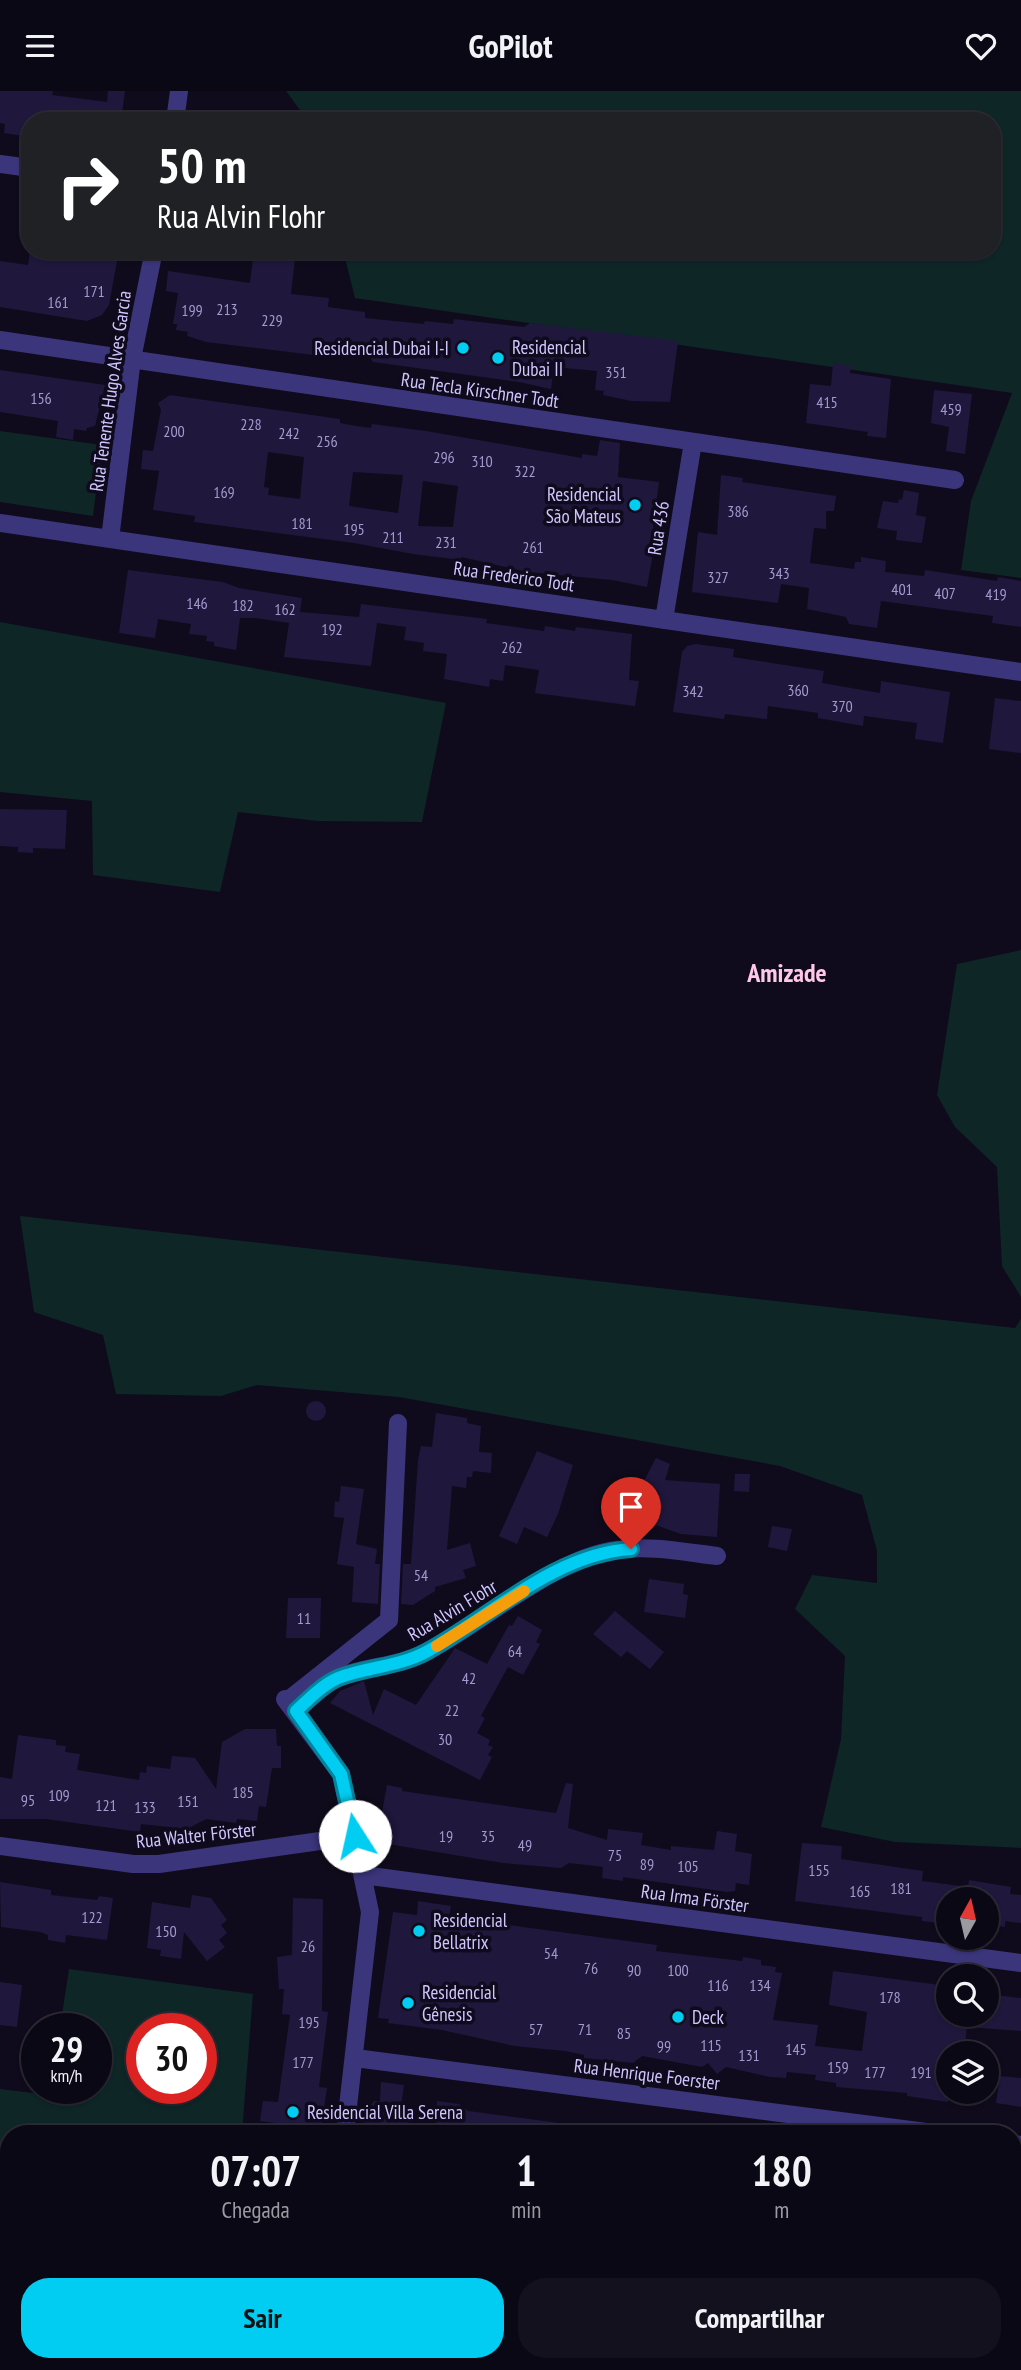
<!DOCTYPE html>
<html lang="pt">
<head>
<meta charset="utf-8">
<style>
	body { margin:0; font-family:"PT Sans Narrow",sans-serif; background:#14111e; color:#f1f3f6; height:100vh; display:flex; flex-direction:column; font-size:26px; white-space:nowrap }
	* { box-sizing:border-box; margin:0 }
	p { font-size:23px; color:#9a9aa0 }
	.icon { flex:none; width:38px; height:38px; fill:none; stroke:currentColor; stroke-width:2; stroke-linecap:round; stroke-linejoin:round }
	.map { position:relative; flex:1; overflow:hidden }
	.panel { position:absolute; left:0px; top:2034px; width:1022px; height:247px; display:flex; flex-direction:column; background:#0b0815; border-radius:28px 28px 0 0; box-shadow:0 2px 5px #0004,0 0 0 2px #2b2934 }
	.panel>* { flex:none }
	.hud { position:absolute; left:21px; top:21px; width:980px; height:147px; border-radius:28px; box-shadow:0 2px 5px #0004,0 0 0 2px #2b2934; background:#202124; color:#fff; overflow:hidden }
	.needle { width:46px; rotate:8deg }
	.fabs { position:absolute; left:936px; top:1796px; display:grid; gap:14px }
	.fabs a { display:grid; place-items:center; width:63px; height:63px; border-radius:50%; background:#0b0815; box-shadow:0 2px 5px #0004,0 0 0 2px #2b2934; font-size:35px }
	.speed { position:absolute; left:21px; top:1922px; display:flex; gap:14px; font-size:35px; font-weight:700; text-align:center }
	.speed>* { display:grid; place-content:center; width:91px; height:91px; border-radius:50%; background:#0b0815; box-shadow:0 2px 5px #0004,0 0 0 2px #2b2934; line-height:1 }
	.speed small { font-size:18px; font-weight:400 }
	.speed .limit { border:10px solid #d22; background:#fff; color:#111 }
	.pin { position:absolute; display:grid; place-items:center; width:60px; height:60px; color:#fff; margin:-72px -30px; border-radius:50% 50% 50% 0; rotate:-45deg; box-shadow:0 0 7px #0007 }
	.pin .icon { rotate:45deg }
	.me { position:absolute; width:77px; margin:-38px; rotate:350deg; stroke-linejoin:round; filter:drop-shadow(0 0 5px #0008) }
	.turn { display:flex; align-items:center; gap:24px; height:147px; padding:0 21px; font-size:32px }
	.turn .icon { width:91px; height:91px; stroke-width:2.5 }
	.turn b { display:block; font-size:49px; line-height:60px }
	.eta { display:flex; justify-content:space-evenly; align-items:center; height:119px; text-align:center }
	.eta b { font-size:42px; font-weight:600; line-height:49px }
	.button { display:flex; gap:14px; margin-top:auto; padding:14px 21px }
	.button a { flex:1; height:80px; border-radius:28px; background:#00cdf1; color:#111; font-size:28px; font-weight:600; line-height:80px; text-align:center }
	.button a+a { background:#14111e; color:#f1f3f6 }
	header { display:flex; justify-content:space-between; align-items:center; height:91px; padding:0 21px; background:#0b0815; font-size:32px; font-weight:600 }
	.map>svg:first-child { display:block }
</style>
</head>
<body>
<header><svg class="icon" aria-label="menu" viewBox="0 0 24 24"><path d="M4 6h16M4 12h16M4 18h16"/></svg>GoPilot<svg class="icon" aria-label="heart" viewBox="0 0 24 24"><path d="M12 20l-8-8c-3-5 5-10 8-4 3-6 11-1 8 4z"/></svg></header>
<div class="map">
<svg width="1021" height="2279" viewBox="0 0 1021 2279">
	<rect width="100%" height="100%" fill="#0f0b1c"/>
	<path fill="#0e2626" fill-rule="evenodd" d="M286,0H1021V487L961,479L971,410L1012,302L355,207L343,159H992V30H308Z
		M0,340L102,354L93,425L0,411Z
		M0,531L446,612L422,731L318,730L238,721L220,801L93,784L92,710L0,701Z
		M1021,859V1206L1002,1175L997,1076L955,1036L937,1004L957,873Z
		M20,1125L1015,1237L1021,1228V1757L895,1751L821,1736L841,1648L845,1565L795,1518L812,1484L877,1492V1460L862,1404L780,1375L399,1306L257,1294L221,1305L116,1303L103,1244L34,1221Z
		M69,1878L253,1903L242,2042H9V2115L0,2121V1998L50,2004L51,1997H96V1937H60ZM201,1937V1997H142V1937Z
		M1013,2165L1021,2166V2269L1013,2266Z
		M283,2272H656L652,2279H285Z"/>
	<g fill="none" stroke-linecap="round" stroke-linejoin="round">
		<path stroke="#081738" stroke-width="6" d="M1013,2233L1021,2231
			M550,2279L569,2272"/>
	</g>
	<path fill="#20173d" fill-rule="evenodd" d="M0,0H53L52,4L107,11L108,0H125L121,30H30V46L4,42L5,33L0,32Z
		M30,159H119L109,214L102,224L87,230L0,216V170L28,174Z
		M254,159H296L291,203L329,207L328,216L365,221V227L424,233L425,230L453,233L454,228L524,236L530,232L678,250L670,311L631,310L603,304L604,300L595,299L597,280L554,276L551,298L519,291L373,271L369,265L340,261L339,267L206,251L187,245L188,241L176,239L177,233H173L178,202L166,200L168,180L250,192Z
		M833,272L851,275L850,282L891,288L886,347L867,345L868,341L806,332L810,293L831,295Z
		M0,279L105,294L95,335L87,337L86,340L74,338L73,349L56,346L58,330L0,321Z
		M934,299L972,303L965,363L946,360L949,336L931,332Z
		M170,304L340,328V332L356,335L371,337L372,333L426,340L582,367V363L597,365L600,349L620,352L618,386L659,391L652,445L656,446L647,496L612,489L528,481L461,466V469L413,463L354,452L194,431L195,425L153,419L159,380L141,378L143,359L153,360L161,319L158,312ZM268,361L304,366L300,408L268,404L269,397L264,396ZM353,381L403,384L398,422L349,415ZM423,390L458,395L453,436L418,435Z
		M721,384L743,387L742,391L836,405L834,420H826V438L814,437L810,472L854,478L855,471H861V466L886,470L885,481L924,485L925,479L997,490L998,486L1021,490V536L992,532L993,525L881,510L877,537L849,533L846,526L807,518L809,497L781,493L778,512L692,501L698,441L717,444Z
		M904,399L919,402L916,424L926,426L922,452L896,449L897,440L877,437L883,410L898,412L899,408L902,409Z
		M128,479L223,491L239,497L302,507L300,521L359,526L361,513L487,528L486,532L544,540L545,535L575,540L576,536L632,543L629,589L639,590L635,615L535,602L539,579L505,574L503,590L490,588L489,596L444,588L447,563L423,560L424,552L404,549L406,536L377,532L371,575L284,566L289,532L256,527H240L236,559L214,555V551L206,550L207,545L189,543L191,533L158,528L155,547L119,542Z
		M696,553L734,558L733,566L824,580L822,592L880,602L881,590L950,601L943,652L915,648L917,632L864,625L863,635L818,627V622L768,615L767,628L725,623L724,628L673,621L682,561L687,555Z
		M995,607L1021,610V662L989,658Z
		M0,718L67,719L65,758L33,757V762L18,761V756L0,755Z
		M306 1320a10 10 0 1 1 20 0a10 10 0 1 1-20 0Z
		M436,1322L467,1327V1332L481,1335L479,1361L492,1362L491,1382L473,1380L472,1386H467L466,1397L452,1395L447,1459L470,1452L476,1475L463,1479L466,1487L435,1496V1500L413,1514L401,1513L403,1473H411L418,1369L421,1355L432,1356Z
		M537,1360L573,1374L558,1423L547,1446L524,1436L517,1453L499,1445Z
		M656,1367L670,1373L665,1389L720,1393L717,1446L681,1443L647,1431L659,1403L632,1387L645,1388Z
		M735,1383H750L749,1401L734,1400Z
		M341,1395L364,1398L356,1453L377,1458L375,1473H380L378,1513L352,1511L354,1476L337,1473L344,1427L334,1426L335,1410L339,1411Z
		M772,1435L792,1438L787,1460L768,1456Z
		M649,1488L684,1493L683,1503L688,1504L685,1527L644,1521Z
		M288,1507H321L320,1547H286Z
		M615,1520L664,1561L650,1578L627,1560L621,1566L593,1543Z
		M518,1525L542,1539L536,1551L540,1553L523,1584L508,1576L481,1625L485,1627L477,1642L490,1649L488,1654L493,1656L488,1664L492,1666L480,1689L330,1612L340,1600L364,1590L373,1624L384,1598L416,1614L455,1557L487,1573L509,1534L512,1535Z
		M245,1638H276L277,1655H281V1677H272L266,1716L259,1715L257,1730L237,1728L236,1732L206,1728L187,1738L141,1733L140,1741L46,1728H0V1686L12,1688L18,1644L56,1649V1654L66,1655L65,1661L80,1663L77,1679L139,1689L140,1681L146,1682L147,1675L170,1678L172,1665L195,1667L216,1698L222,1651Z
		M566,1692L573,1693L568,1737L607,1749L608,1738L643,1742L641,1754L671,1759V1755L714,1759L717,1740L737,1743L735,1760L752,1763L749,1794L736,1792L735,1800L727,1801L623,1786V1790L602,1787L603,1776L569,1772L561,1777L503,1772L388,1753L390,1732L384,1731L385,1721H382L387,1694L402,1697V1700L556,1722Z
		M802,1752L842,1755L841,1768L923,1780L922,1790L968,1796L969,1789L1011,1796L1010,1803L1021,1804V1832L1005,1830V1836L990,1834L987,1808H948L947,1833L922,1830V1826L795,1810Z
		M0,1791L51,1799V1804L97,1809L99,1805L113,1807L107,1849L66,1844L65,1852L48,1849V1844L40,1841L1,1836Z
		M192,1804L211,1807L227,1829L221,1834L227,1842L219,1849L225,1856L207,1870L184,1841L181,1868L160,1865L161,1859L147,1857L152,1811L190,1817Z
		M293,1807L323,1808L322,1920L328,1921L319,1996L327,1997L321,2038L260,2030L263,2010L278,2011L290,1924L282,1923L284,1898H279L277,1866L292,1864Z
		M418,1810L451,1815L449,1826L657,1854L656,1860L742,1870L743,1866L761,1869V1874L776,1876L775,1881L782,1882L773,1929L818,1934L815,1955L862,1960L867,1921L829,1914L833,1880L948,1895L946,1923H987V1903L1021,1907V1940L967,1936L964,1962H948V2011L907,2005V2002L836,1996V1992L815,1989L816,1984L787,1981L786,1987L770,1986L726,1976L717,1983L708,1972L702,1976L642,1965L633,1972L584,1967V1964L565,1960L514,1955L442,1939L388,1932L389,1928L378,1927L393,1821L417,1824Z
		M0,1891L22,1894L17,1936L0,1934Z
		M1000,1985L1021,1987V2016L996,2012Z
		M381,1991L404,1994L400,2024L410,2025L407,2042H362L365,2020L374,2010H380Z
		M437,2010L459,2013L468,2020L567,2033L566,2042H435Z"/>
	<g fill="none" stroke-linecap="round" stroke-linejoin="round">
		<path stroke="#3b357c" stroke-width="18" d="M175,30L179,0
			M0,73L30,77
			M0,249L955,389
			M0,432L1021,581
			M110,448L132,268L154,159
			M664,529L693,351
			M285,1608L341,1683L370,1821L345,2042
			M287,1610L389,1529L398,1332
			M296,1620C308,1609 322,1594 337,1587C365,1575 397,1576 424,1562C480,1534 554,1467 616,1459C650,1454 683,1461 717,1465
			M0,1755L133,1773H159L355,1745
			M363,1784L1021,1872
			M355,1967L934,2042
			M1013,2053L1021,2054"/>
		<path stroke="#695dff" stroke-width="18" d="M0,2254L9,2264
			M15,2272L22,2279"/>
	</g>
	<g fill="none" stroke-linecap="round" stroke-linejoin="round">
		<g stroke="#00859d" stroke-width="18">
			<path id="route" d="M355,1745L341,1683L296,1620C308,1609 322,1594 338,1587C366,1576 398,1576 426,1561C490,1526 554,1463 631,1458"/>
		</g>
		<use href="#route" stroke="#00cdf1" stroke-width="12"/>
		<path stroke="#f59e0b" stroke-width="12" d="M437,1555L524,1500"/>
	</g>
	<g fill="#00cdf1" stroke="#0f0b1c" stroke-width="2.5">
		<circle cx="463" cy="257" r="7"/>
		<circle cx="498" cy="267" r="7"/>
		<circle cx="635" cy="414" r="7"/>
		<circle cx="419" cy="1840" r="7"/>
		<circle cx="408" cy="1912" r="7"/>
		<circle cx="678" cy="1926" r="7"/>
		<circle cx="293" cy="2021" r="7"/>
	</g>
	<g text-anchor="middle" stroke-width="7" stroke-linejoin="round" paint-order="stroke">
		<g font-size="16" fill="#a39ace">
			<text x="94" y="206">171</text>
			<text x="58" y="217">161</text>
			<text x="227" y="224">213</text>
			<text x="192" y="225">199</text>
			<text x="272" y="235">229</text>
			<text x="616" y="287">351</text>
			<text x="41" y="313">156</text>
			<text x="827" y="317">415</text>
			<text x="951" y="324">459</text>
			<text x="251" y="339">228</text>
			<text x="174" y="346">200</text>
			<text x="289" y="348">242</text>
			<text x="327" y="356">256</text>
			<text x="444" y="372">296</text>
			<text x="482" y="376">310</text>
			<text x="525" y="386">322</text>
			<text x="224" y="407">169</text>
			<text x="738" y="426">386</text>
			<text x="302" y="438">181</text>
			<text x="354" y="444">195</text>
			<text x="393" y="452">211</text>
			<text x="446" y="457">231</text>
			<text x="533" y="462">261</text>
			<text x="779" y="488">343</text>
			<text x="718" y="492">327</text>
			<text x="902" y="504">401</text>
			<text x="945" y="508">407</text>
			<text x="996" y="509">419</text>
			<text x="197" y="518">146</text>
			<text x="243" y="520">182</text>
			<text x="285" y="524">162</text>
			<text x="332" y="544">192</text>
			<text x="512" y="562">262</text>
			<text x="798" y="605">360</text>
			<text x="693" y="606">342</text>
			<text x="842" y="621">370</text>
			<text x="421" y="1490">54</text>
			<text x="304" y="1533">11</text>
			<text x="515" y="1566">64</text>
			<text x="469" y="1593">42</text>
			<text x="452" y="1625">22</text>
			<text x="445" y="1654">30</text>
			<text x="243" y="1707">185</text>
			<text x="59" y="1710">109</text>
			<text x="28" y="1715">95</text>
			<text x="188" y="1716">151</text>
			<text x="106" y="1720">121</text>
			<text x="145" y="1722">133</text>
			<text x="446" y="1751">19</text>
			<text x="488" y="1751">35</text>
			<text x="525" y="1760">49</text>
			<text x="615" y="1770">75</text>
			<text x="647" y="1779">89</text>
			<text x="688" y="1781">105</text>
			<text x="819" y="1785">155</text>
			<text x="901" y="1803">181</text>
			<text x="860" y="1806">165</text>
			<text x="92" y="1832">122</text>
			<text x="166" y="1846">150</text>
			<text x="308" y="1861">26</text>
			<text x="551" y="1868">54</text>
			<text x="591" y="1883">76</text>
			<text x="634" y="1885">90</text>
			<text x="678" y="1885">100</text>
			<text x="718" y="1900">116</text>
			<text x="760" y="1900">134</text>
			<text x="890" y="1912">178</text>
			<text x="309" y="1937">195</text>
			<text x="536" y="1944">57</text>
			<text x="585" y="1944">71</text>
			<text x="624" y="1948">85</text>
			<text x="711" y="1960">115</text>
			<text x="664" y="1961">99</text>
			<text x="796" y="1964">145</text>
			<text x="749" y="1970">131</text>
			<text x="303" y="1977">177</text>
			<text x="838" y="1982">159</text>
			<text x="875" y="1987">177</text>
			<text x="921" y="1987">191</text>
		</g>
		<g font-size="19" fill="#cfc6ff" stroke="#0f0b1c" text-anchor="start">
			<text x="512" y="263">Residencial<tspan x="512" dy="22">Dubai II</tspan></text>
			<text x="449" y="264" text-anchor="end">Residencial Dubai I-I</text>
			<text x="621" y="410" text-anchor="end">Residencial<tspan x="621" dy="22">São Mateus</tspan></text>
			<text x="433" y="1836">Residencial<tspan x="433" dy="22">Bellatrix</tspan></text>
			<text x="422" y="1908">Residencial<tspan x="422" dy="22">Gênesis</tspan></text>
			<text x="692" y="1933">Deck</text>
			<text x="307" y="2028">Residencial Villa Serena</text>
		</g>
		<g font-size="19" fill="#cfc6ff" stroke="#0f0b1c">
			<text transform="translate(480 299) rotate(8)" y="7">Rua Tecla Kirschner Todt</text>
			<text transform="translate(110 300) rotate(-82)" y="7">Rua Tenente Hugo Alves Garcia</text>
			<text transform="translate(658 437) rotate(-81)" y="7">Rua 436</text>
			<text transform="translate(514 485) rotate(8)" y="7">Rua Frederico Todt</text>
			<text transform="translate(452 1519) rotate(-31)" y="7">Rua Alvin Flohr</text>
			<text transform="translate(196 1744) rotate(-6)" y="7">Rua Walter Förster</text>
			<text transform="translate(695 1807) rotate(8)" y="7">Rua Irma Förster</text>
			<text transform="translate(647 1983) rotate(7)" y="7">Rua Henrique Foerster</text>
		</g>
		<g font-size="26" font-weight="bold" fill="#ffc8e8" stroke="#0f0b1c">
			<text x="787" y="891">Amizade</text>
		</g>
	</g>
</svg>
<div class="fabs">
<a><svg class="needle" viewBox="-14 -14 28 28"><path d="M0-13l5 13h-10z" fill="#e53935"/><path d="M0 13l5-13h-10z" fill="#9a9aa0"/></svg></a>
<a><svg class="icon" aria-label="search" viewBox="0 0 24 24"><circle cx="10" cy="10" r="6"/><path d="M15 15l6 6"/></svg></a>
<a><svg class="icon" aria-label="layers" viewBox="0 0 24 24"><path d="M12 4l9 5-9 5-9-5zM3 14l9 5 9-5"/></svg></a>
</div>
<div class="speed"><div>29<small>km/h</small></div><div class="limit">30</div></div>
<div class="pin" style="left:631px;top:1458px;background:#d93025"><svg class="icon" aria-label="arrive" viewBox="0 0 24 24"><path d="M6 21V4h12l-3 4 3 4H6"/></svg></div>
<svg class="me" style="left:355px;top:1745px" viewBox="-20 -20 40 40"><circle r="19" fill="#fff"/><path d="M0-13L10 11 0 6-10 11z" fill="#00cdf1"/></svg>
<div class="hud">
<div class="turn"><svg class="icon" aria-label="right" viewBox="0 0 24 24"><path d="M7 20v-9h11M14 6l5 5-5 5"/></svg><div><b>50 m</b>Rua Alvin Flohr</div></div>
</div>
<section class="panel">
<div class="eta">
<div><b>07:07</b><p>Chegada</p></div>
<div><b>1</b><p>min</p></div>
<div><b>180</b><p>m</p></div>
</div>
<div class="button"><a>Sair</a><a>Compartilhar</a></div>
</section>
</div>
</body>
</html>
